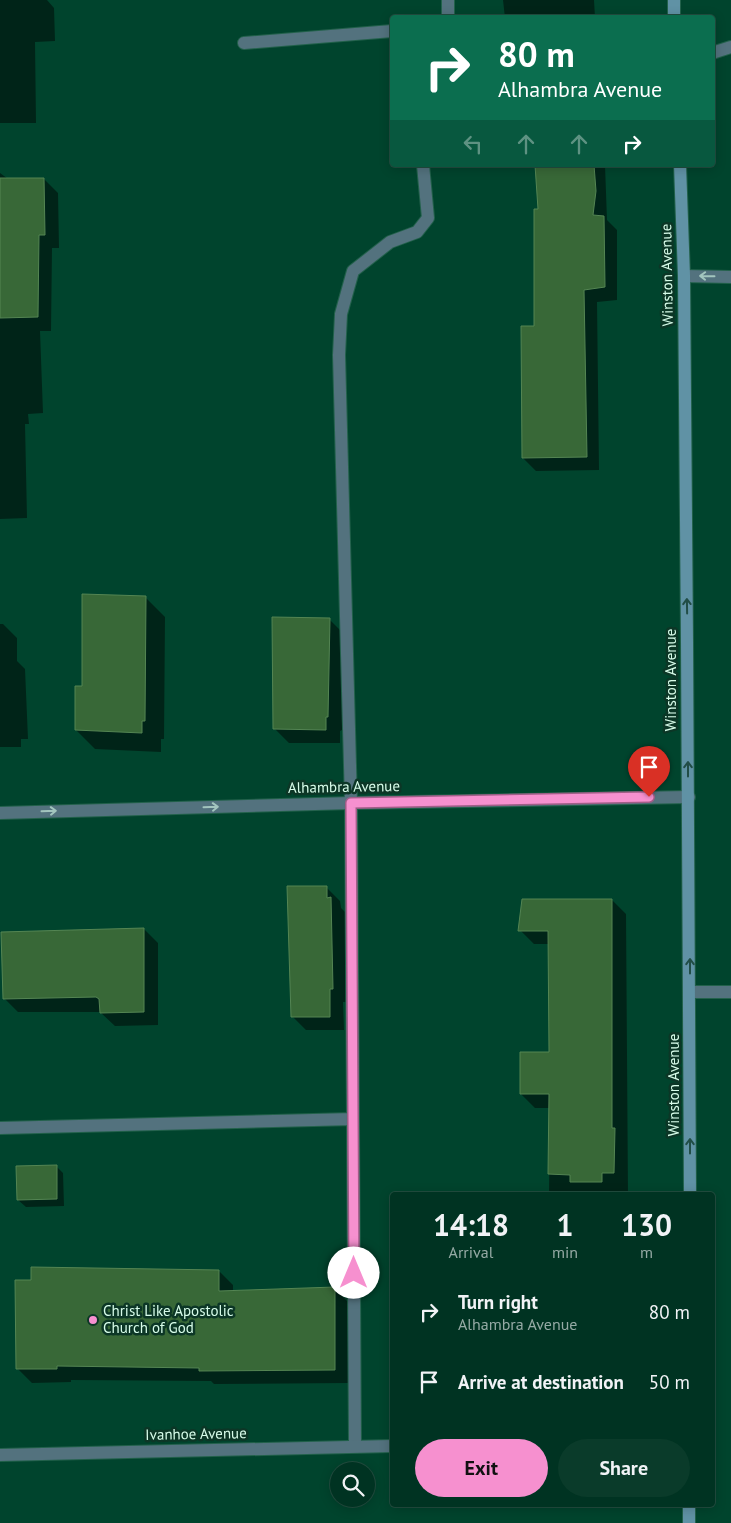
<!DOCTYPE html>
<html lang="en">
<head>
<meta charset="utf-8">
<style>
	body { margin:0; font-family:"PT Sans",sans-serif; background:#0a3b2a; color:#f1f3f6; height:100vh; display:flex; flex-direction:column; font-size:19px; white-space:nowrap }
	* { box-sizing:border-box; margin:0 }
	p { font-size:16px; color:#95aaa5 }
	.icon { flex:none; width:28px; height:28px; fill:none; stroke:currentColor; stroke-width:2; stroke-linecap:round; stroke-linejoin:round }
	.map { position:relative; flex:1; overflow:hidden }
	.panel { position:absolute; left:390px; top:1192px; width:325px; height:315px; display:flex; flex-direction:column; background:#032; border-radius:5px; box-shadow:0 2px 12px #0003,0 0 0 1px #224e40 }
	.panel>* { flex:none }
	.guide { position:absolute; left:390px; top:15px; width:325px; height:152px; border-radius:5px; box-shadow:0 2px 12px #0003,0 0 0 1px #224e40; background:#0b6e4f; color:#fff; overflow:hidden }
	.fabs { position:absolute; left:330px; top:1462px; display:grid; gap:10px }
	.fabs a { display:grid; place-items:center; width:45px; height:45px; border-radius:50%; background:#032; box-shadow:0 2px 12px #0003,0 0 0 1px #224e40; font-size:25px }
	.pin { position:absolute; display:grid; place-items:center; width:42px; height:42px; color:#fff; margin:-51px -21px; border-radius:50% 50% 50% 0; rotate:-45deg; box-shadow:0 0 5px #0007 }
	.pin .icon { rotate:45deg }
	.me { position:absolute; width:55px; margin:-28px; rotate:0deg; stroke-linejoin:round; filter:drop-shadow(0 0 4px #0008) }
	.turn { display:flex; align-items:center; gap:18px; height:105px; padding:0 25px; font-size:22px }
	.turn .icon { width:65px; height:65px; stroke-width:2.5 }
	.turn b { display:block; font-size:35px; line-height:42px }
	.lanes { display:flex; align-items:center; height:48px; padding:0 25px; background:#0003; justify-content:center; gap:25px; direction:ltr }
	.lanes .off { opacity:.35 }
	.eta { display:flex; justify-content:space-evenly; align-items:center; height:85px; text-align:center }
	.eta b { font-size:30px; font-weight:700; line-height:35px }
	.primary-button { display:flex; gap:10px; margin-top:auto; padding:10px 25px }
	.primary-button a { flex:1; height:58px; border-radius:30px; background:#f690cf; color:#111; font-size:20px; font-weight:700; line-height:58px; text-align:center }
	.primary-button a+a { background:#0a3b2a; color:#f1f3f6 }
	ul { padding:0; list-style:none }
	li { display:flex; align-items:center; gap:15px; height:70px; padding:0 25px }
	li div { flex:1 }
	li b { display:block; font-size:19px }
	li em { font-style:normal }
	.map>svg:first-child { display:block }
</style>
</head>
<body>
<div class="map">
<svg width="731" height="1523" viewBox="0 0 731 1523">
	<rect width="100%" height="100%" fill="#00442d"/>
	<path fill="#0007" d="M0,0H47L54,8L55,41L35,42L36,123H0Z
		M503,0H594L595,18H505Z
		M536,165H605L607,220L617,230V300L597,302L599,470L536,471L523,458L535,328L539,211Z
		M0,173L8,179H44L58,193L59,248H52L51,331H40L43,413L28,414L29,424H25L27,518L0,519Z
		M146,598L165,617L164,739H161V752L95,749L76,730L83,687Z
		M329,619L343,633L342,730L340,731V743H289L275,729Z
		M0,624H3L17,638V661L25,669L28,739H21V747H0Z
		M326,887L340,901L341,908L345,912L347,1002H343L344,1030H306L292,1016Z
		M612,900L626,914L628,1195H549L550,1108H535L521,1094L550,1053V944H534L520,930Z
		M144,929L158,943V1025L115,1026L100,1012H18L4,998Z
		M56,1166L63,1173L64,1206L26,1207L18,1200Z
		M219,1271L233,1285V1292L335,1289L349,1303L348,1383L214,1384L211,1381L71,1380V1382L32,1383L18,1369L32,1281Z"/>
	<path fill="#386837" stroke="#548553" d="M535,165H594L596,191L593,215L604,216L605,287L584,290L587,457L522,458L521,326H534V209H538Z
		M0,178H44L45,235H39L38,317L0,318Z
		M82,594L146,596L145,721H142V733L75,730V686H82Z
		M272,617L330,618L328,717H326V730L273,729Z
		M287,886H327V898L331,897L333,989H330V1017H291Z
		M522,899H612V1128H615L614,1173H602V1182H570V1175L548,1174L549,1094H520V1052H549L548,931H518Z
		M144,928V1012L100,1013L99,999L96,997L3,999L1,932Z
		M57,1165V1199L17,1200L16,1166Z
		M31,1267L219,1270V1291L335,1287V1370L199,1371V1368L57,1366V1369H16L15,1280H31Z"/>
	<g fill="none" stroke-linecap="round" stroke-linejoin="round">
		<g stroke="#22614b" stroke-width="14">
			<path id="lane" d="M448,0V18
				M244,43L392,31
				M712,53L731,47
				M0,1128L353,1119
				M355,1446L351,803L339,355L341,314L353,271L390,242L417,232L428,218L423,165"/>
		</g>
		<g stroke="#22614b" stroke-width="14">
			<path id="street" d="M684,276L731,277
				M0,813L351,803L689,797
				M690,992H731
				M0,1455L392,1446"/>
		</g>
		<g stroke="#22614b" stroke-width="14">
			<path id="secondary" d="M674,0V18
				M680,165L684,276L687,642L690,1195
				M689,1505V1523"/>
		</g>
		<use href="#lane" stroke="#53727e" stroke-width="12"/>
		<use href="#street" stroke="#53727e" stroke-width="12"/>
		<use href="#secondary" stroke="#6092a5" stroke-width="12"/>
	</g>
	<defs><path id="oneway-shaft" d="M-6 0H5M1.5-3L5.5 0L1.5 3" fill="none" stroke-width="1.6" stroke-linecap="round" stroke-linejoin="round" transform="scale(1.25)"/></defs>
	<g stroke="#a2c5be">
		<use href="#oneway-shaft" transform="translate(707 276) rotate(-179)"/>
		<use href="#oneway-shaft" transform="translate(211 807) rotate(-2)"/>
		<use href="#oneway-shaft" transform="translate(49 811) rotate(-2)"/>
	</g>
	<g stroke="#214d46">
		<use href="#oneway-shaft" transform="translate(687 606) rotate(-91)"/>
		<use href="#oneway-shaft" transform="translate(688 769) rotate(-90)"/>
		<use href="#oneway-shaft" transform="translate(690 966) rotate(-90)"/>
		<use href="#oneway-shaft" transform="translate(690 1146) rotate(-90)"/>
	</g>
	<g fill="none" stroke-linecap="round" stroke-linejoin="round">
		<g stroke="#a05e87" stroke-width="12">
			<path id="route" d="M354,1273L351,803L649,797"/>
		</g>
		<use href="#route" stroke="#f690cf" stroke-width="9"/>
	</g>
	<circle fill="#f690cf" stroke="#0c3626" stroke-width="2" cx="93" cy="1320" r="5"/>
	<g text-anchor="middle" stroke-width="5" stroke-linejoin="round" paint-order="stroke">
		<g font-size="15" fill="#d7fce9" stroke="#0c3626">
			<text transform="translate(667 275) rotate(-91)" y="5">Winston Avenue</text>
			<text transform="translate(671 680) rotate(-90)" y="5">Winston Avenue</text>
			<text transform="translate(344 787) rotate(-1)" y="5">Alhambra Avenue</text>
			<text transform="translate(674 1085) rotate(-90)" y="5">Winston Avenue</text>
			<text transform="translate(196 1434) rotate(-1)" y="5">Ivanhoe Avenue</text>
		</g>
		<g font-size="15" fill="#d7fce9" stroke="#0c3626" text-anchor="start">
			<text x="103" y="1316">Christ Like Apostolic<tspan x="103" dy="17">Church of God</tspan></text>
		</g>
	</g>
</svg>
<div class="fabs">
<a><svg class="icon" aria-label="search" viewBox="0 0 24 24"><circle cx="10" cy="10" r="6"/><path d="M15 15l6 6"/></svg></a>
</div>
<div class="pin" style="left:649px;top:797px;background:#d93025"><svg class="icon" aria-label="arrive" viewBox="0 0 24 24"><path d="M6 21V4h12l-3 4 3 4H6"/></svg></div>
<svg class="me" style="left:354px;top:1273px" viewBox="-20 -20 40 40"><circle r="19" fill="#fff"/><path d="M0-13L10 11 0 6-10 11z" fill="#f690cf"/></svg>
<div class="guide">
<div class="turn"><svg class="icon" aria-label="right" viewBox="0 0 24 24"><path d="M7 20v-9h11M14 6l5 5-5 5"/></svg><div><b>80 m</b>Alhambra Avenue</div></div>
<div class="lanes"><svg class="icon off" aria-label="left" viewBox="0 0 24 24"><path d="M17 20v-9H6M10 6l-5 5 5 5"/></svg><svg class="icon off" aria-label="ahead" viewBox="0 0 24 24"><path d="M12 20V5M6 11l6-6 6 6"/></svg><svg class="icon off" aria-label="ahead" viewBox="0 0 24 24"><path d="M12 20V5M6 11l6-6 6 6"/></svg><svg class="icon" aria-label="right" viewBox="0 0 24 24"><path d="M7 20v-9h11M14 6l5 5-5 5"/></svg></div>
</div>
<section class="panel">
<div class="eta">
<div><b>14:18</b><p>Arrival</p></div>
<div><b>1</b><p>min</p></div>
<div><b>130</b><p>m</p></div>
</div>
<ul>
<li><svg class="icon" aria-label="right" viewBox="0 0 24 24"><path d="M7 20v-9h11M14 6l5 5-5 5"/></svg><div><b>Turn right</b><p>Alhambra Avenue</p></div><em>80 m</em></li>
<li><svg class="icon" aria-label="arrive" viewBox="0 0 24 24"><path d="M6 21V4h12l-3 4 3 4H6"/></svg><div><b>Arrive at destination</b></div><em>50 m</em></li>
</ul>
<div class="primary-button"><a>Exit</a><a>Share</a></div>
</section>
</div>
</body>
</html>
